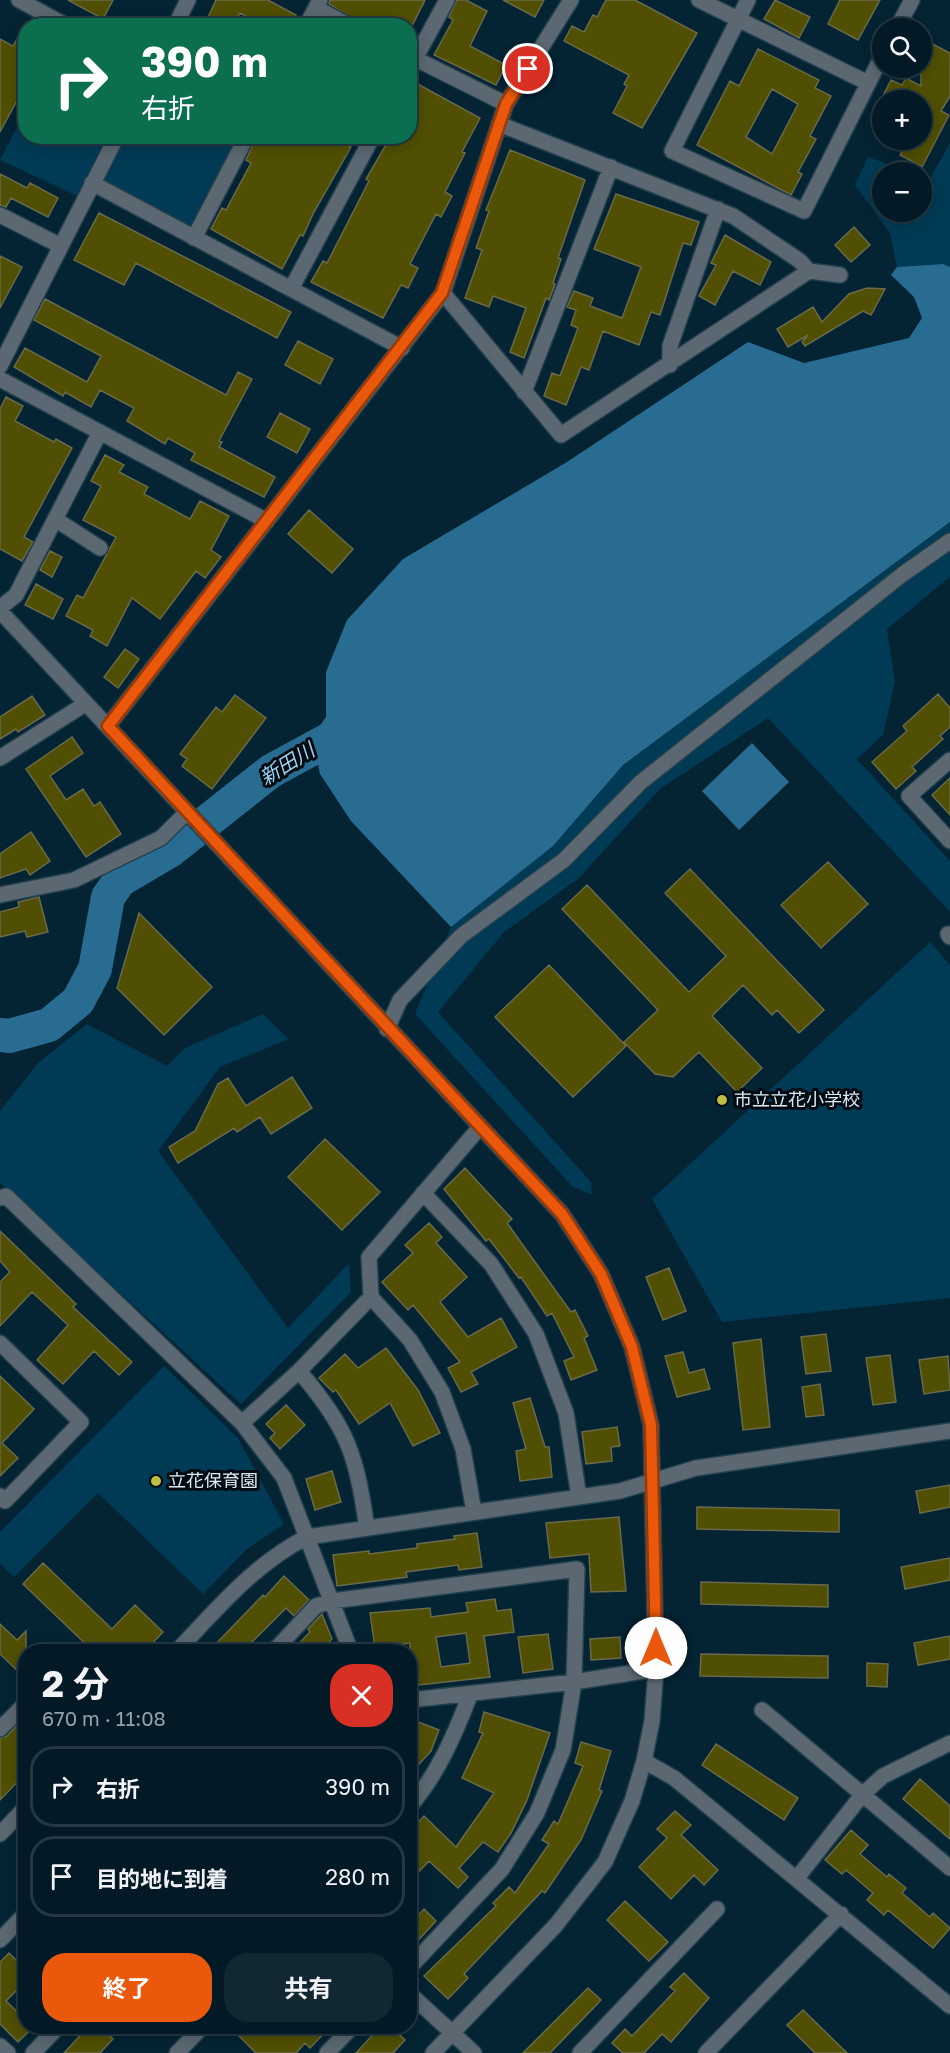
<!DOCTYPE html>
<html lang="ja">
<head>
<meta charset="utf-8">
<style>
	body { margin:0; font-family:"Golos Text","Noto Sans JP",sans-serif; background:#112732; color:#f1f3f6; height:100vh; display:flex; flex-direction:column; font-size:22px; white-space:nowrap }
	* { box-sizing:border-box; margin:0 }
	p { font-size:20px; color:#97a1a7 }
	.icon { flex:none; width:33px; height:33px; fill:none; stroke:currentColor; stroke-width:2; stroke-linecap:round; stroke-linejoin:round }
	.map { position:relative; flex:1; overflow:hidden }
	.drawer { position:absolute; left:18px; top:1644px; width:399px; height:390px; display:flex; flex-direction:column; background:#031a26; border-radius:24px; box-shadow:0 3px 15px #0003,0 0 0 2px #243843 }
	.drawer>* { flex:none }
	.guide { position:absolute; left:18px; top:18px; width:399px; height:126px; border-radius:24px; box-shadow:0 3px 15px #0003,0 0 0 2px #243843; background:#0b6e4f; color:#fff; overflow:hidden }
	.fabs { position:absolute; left:872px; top:18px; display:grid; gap:12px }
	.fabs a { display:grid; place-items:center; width:60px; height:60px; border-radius:50%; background:#031a26; box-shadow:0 3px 15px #0003,0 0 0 2px #243843; font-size:30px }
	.pin { position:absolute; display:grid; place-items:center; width:51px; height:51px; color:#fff; margin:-26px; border:3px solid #fff; border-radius:50%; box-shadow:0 2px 6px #0007 }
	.me { position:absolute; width:66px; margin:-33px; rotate:0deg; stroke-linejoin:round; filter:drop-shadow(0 0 4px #0008) }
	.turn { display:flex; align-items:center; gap:21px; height:126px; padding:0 24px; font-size:27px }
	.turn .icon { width:78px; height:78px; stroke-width:2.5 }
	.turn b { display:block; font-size:42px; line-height:51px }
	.round { display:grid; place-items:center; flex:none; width:63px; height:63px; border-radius:24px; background:#112732 }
	.head { display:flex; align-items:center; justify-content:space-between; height:102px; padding:0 24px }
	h1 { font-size:36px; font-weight:700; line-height:45px }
	.primary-button { display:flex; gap:12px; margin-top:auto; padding:12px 24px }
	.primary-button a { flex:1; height:69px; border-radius:24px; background:#ea580c; color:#fff; font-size:24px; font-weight:700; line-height:69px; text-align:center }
	.primary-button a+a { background:#112732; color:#f1f3f6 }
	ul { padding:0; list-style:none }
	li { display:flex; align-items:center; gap:18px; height:81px; margin:0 12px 9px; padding:0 12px; border:3px solid #243843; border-radius:24px }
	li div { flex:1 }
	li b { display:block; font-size:22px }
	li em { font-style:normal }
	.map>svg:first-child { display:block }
</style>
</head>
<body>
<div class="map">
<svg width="950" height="2053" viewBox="0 0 950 2053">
	<rect width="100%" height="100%" fill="#042333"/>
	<path fill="#003a54" d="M25,111L26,136L238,137L190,230L88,176L77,196L0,160Z
		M950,143V267L943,264L897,267L890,233L855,185L868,157L910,172H882V212H921V177L929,180Z
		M950,522V577L887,629L895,682L883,735L857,759L950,861V912L768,718L660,789L578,879L504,932L438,1012L591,1182L592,1195L572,1186L415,1014L451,927L553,846L623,765Z
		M930,942L950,965V1298L722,1322L652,1199Z
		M263,1014L289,1039L220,1067L158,1151L288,1328L349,1263L351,1292L241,1404L0,1183V1111L39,1062L87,1024L167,1066L185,1048Z
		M164,1366L238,1438L284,1524L247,1549L203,1594L98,1493L14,1577L0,1563V1532Z"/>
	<path fill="#286d91" d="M943,264L950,267V522L623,765L553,846L451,927L351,821L320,774L312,737L326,717V672L347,620L403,559L567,462L748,342L804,363L909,338L922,318L914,297L891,275L897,267Z
		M752,743L789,782L739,830L702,791Z"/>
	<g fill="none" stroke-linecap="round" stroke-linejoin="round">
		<path stroke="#286d91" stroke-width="34" d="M0,1035L9,1036L49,1025L78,1001L95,969L108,897L120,880L171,850L271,771L354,726"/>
	</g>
	<path fill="#504f03" stroke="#696a4a" stroke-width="1.5" fill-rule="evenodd" d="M68,0H113L103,19Z
		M216,0H268L296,15L290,26H264L240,13L233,26H204Z
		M330,0H425L412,26H364L329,4Z
		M457,0H466L487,11L470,46L506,65L496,85L434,55L453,20L449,17Z
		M503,0H544L535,17Z
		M606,0H635L697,33L642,128L613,113L627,86L624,84L629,75L564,41L572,26L584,32L593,15L597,17Z
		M775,0L810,17L799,38L764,19Z
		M840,0H880L858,40L828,24Z
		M26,23V84L0,132V39L13,46Z
		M921,38L950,53V96L941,111L949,115L921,169V166L900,155L902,152L879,140H921V100H891L883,96L891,80L902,85L906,78L921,86Z
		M758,49L819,80L815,88L831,96L810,136L816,139L798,172L802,174L791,195L697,145L730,81L739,86ZM772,89L798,104L772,154L746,137Z
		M414,82L480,118L462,152L465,153L445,192L452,196L441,217L436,214L410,264L418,268L408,288L401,285L383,318L311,282L323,261L327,263L369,181L366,179L391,136H410V91Z
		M257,136H332L351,147L313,214L303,236L300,235L282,269L211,229L222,208L226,210L251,163L246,160Z
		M510,150L585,180L558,258L561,259L553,283L555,284L549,300L546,298L524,358L510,352L526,308L493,296L489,307L465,298L482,250L476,248L489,211L486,210Z
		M0,174L27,188L30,183L58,198L48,217L11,198L6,207L0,205Z
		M616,194L699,222L691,245L683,243L660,315L651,312L639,345L603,331L589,370L581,367L566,405L544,396L552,373L560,376L578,328L571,325L576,310L567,307L574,291L593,298L590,306L622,318L641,267L594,249Z
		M99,213L291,312L277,338L136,263L124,285L74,260Z
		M854,227L870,245L851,262L835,245Z
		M725,235L771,262L760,285L733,271L715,305L699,296L716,265L711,263Z
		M0,256L22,267L0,308Z
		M867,288L885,289L871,315L863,311L805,346L802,342L808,335L788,347L777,329L813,307L822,322L849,294Z
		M45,299L226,395L238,372L252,379L219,441L222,442L219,447L275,477L264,497L191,460L195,453L168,438L165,444L127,421L134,408L100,390L91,407L65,392L63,396L14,367L25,348L87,382L101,356L34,320Z
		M298,341L333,359L320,384L285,365Z
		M6,397L23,406L15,421L54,442L56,439L72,448L24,537L33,542L22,561L0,549V409Z
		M280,413L310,429L297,453L267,437Z
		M105,455L124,465L119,472L148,487L144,494L190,519L200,501L229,516L211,550L221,557L205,578L196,571L160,619L132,598L107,646L90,636L93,630L66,616L77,595L83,598L116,537L83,520L101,486L91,481Z
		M309,510L353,549L332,573L288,534Z
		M50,551L62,557L52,577L40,570Z
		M36,584L63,599L53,619L25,605Z
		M125,649L139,659L118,688L104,677Z
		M938,694L950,708V727L940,736L943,739L912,767L916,771L896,789L872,762L907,731L903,726Z
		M235,695L266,718L212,789L182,766L187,759L180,754L216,707L222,712Z
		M32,696L45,715L18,732L16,729L0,739V717Z
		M72,737L83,753L50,776L66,800L83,789L94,806L100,802L121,834L86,857L26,769Z
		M950,778V815L932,795Z
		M31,832L50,861L30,875L26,869L0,878V854Z
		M828,862L868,904L821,948L781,905Z
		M690,869L824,1010L799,1033L777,1010L772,1015L743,985L712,1016L762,1068L737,1092L699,1052L673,1077L655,1074L624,1042L658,1010L562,909L587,885L689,992L726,956L665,893Z
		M39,897L48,932L27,937L25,931L0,937V912L19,907L18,902Z
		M139,913L212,987L164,1035L117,988Z
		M549,965L626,1046L573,1097L495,1017Z
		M292,1077L312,1108L271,1134L260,1117L237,1132L234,1128L178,1163L169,1147L195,1131L218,1084L228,1078L246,1106Z
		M325,1139L380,1192L342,1230L288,1177Z
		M465,1168L512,1219L507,1223L571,1312L575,1310L588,1336L584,1338L597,1370L571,1380L564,1361L574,1357L552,1313L547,1316L521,1277L519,1278L489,1239L486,1241L444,1189Z
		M429,1223L442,1237L436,1243L467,1277L440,1302L468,1337L501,1318L517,1347L471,1372L478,1384L461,1392L448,1368L460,1362L413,1305L408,1310L382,1282L413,1253L405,1245Z
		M0,1231L76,1304L73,1307L132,1362L119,1375L94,1351L63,1384L37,1360L68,1325L32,1292L0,1326V1282L10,1272L0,1261Z
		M669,1268L686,1311L663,1320L646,1277Z
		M826,1334L831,1371L806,1374L801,1337Z
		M761,1339L770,1427L743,1430L733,1343Z
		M386,1348L418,1390L440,1433L413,1446L390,1403L359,1424L336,1390L333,1392L319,1378L345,1354L358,1368Z
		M683,1352L689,1373L704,1369L710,1389L677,1397L665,1356Z
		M890,1355L896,1402L873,1405L866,1358Z
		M948,1356L950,1390L924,1394L919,1360Z
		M0,1376L34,1409L2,1443L18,1458L0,1476Z
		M820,1384L824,1415L806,1417L802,1387Z
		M530,1398L545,1447H549L552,1477L520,1481L516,1451L526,1449L513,1403Z
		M286,1405L305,1425L280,1449L270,1438L275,1433L266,1424Z
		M617,1427L620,1446L611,1447L612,1461L586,1464L582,1432Z
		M332,1471L341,1502L315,1510L306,1479Z
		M950,1485V1507L920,1513L916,1491Z
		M697,1507L839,1510V1532L697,1529Z
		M619,1517L626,1591L591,1592L589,1554L550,1558L546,1523Z
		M477,1533L482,1567L459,1570L458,1565L406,1572L407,1577L337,1586L333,1555L369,1551V1554L417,1548V1544L455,1539L454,1536Z
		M950,1558V1580L905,1589L901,1567Z
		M43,1563L112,1629L135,1605L163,1632L144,1652H94L23,1584Z
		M284,1576L309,1600L294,1616L286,1608L242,1652H208L263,1595L265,1597Z
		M701,1582L828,1585V1607L701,1604Z
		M495,1599L497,1611L511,1609L514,1632L484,1636L490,1677L410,1686V1643L375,1648L370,1613L430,1608L431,1617L468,1612L466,1603ZM466,1633L470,1663L441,1667L436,1637Z
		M322,1614L332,1639L319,1652H291L310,1632L308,1629Z
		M0,1624L17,1640L26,1631V1679L0,1654Z
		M548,1634L553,1669L523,1673L518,1637Z
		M950,1636V1659L918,1665L914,1643Z
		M620,1637L621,1658L591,1660L590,1639Z
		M701,1654L828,1656V1678L700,1676Z
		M867,1663L888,1664L887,1687L867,1686Z
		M484,1712L550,1733L527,1800L511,1833L498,1852L483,1842L459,1868L468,1877L458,1888L429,1861L410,1881V1831L424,1816L456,1847L494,1793L462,1778L483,1733L479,1732Z
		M416,1721L439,1730L431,1751L410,1774V1736Z
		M20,1722L26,1727V1773L0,1800V1738L7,1736Z
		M581,1742L611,1751L599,1790L602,1791L581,1840L545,1893L542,1891L464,1974L468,1978L448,1999L424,1976L496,1906L493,1903L509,1887L515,1893L549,1844L542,1840L554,1821L558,1824L583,1766L575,1763Z
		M716,1744L798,1798L784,1820L702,1765Z
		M920,1779L950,1806V1839L903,1799Z
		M675,1811L691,1825L681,1835L718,1870L704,1885L694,1875L671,1899L639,1867L667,1838L657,1829Z
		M851,1830L868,1845L860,1854L887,1877L889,1874L906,1888L902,1893L930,1917L933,1913L950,1928L933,1948L888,1910L884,1915L867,1900L873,1893L846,1870L842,1874L825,1860Z
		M625,1901L668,1942L649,1961L607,1920Z
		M424,1909L436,1921L410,1949V1924Z
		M26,1951V1981L6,2001L26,2020V2026L33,2027L18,2042L0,2024V1962L9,1953L17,1961Z
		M684,1973L709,1998L671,2042L662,2034L644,2053H623L612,2043L625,2029L632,2036L675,1991L670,1987Z
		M588,1988L601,2000L550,2053H523Z
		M803,2010L847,2053H815L787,2025Z
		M89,2026H100L113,2039L100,2053H64Z
		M229,2026H331L310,2048L305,2043L296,2053H256Z
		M381,2026H391L405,2040L393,2053H356Z"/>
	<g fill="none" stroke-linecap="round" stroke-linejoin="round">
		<g stroke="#223f4e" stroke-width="18">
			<path id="minor" d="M19,0L67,26
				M699,0L868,83
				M748,0L672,151L804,211L882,56
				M316,8L350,26
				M175,26L188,0
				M306,26L320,0
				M897,28L912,0
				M410,56L506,104
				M410,68L447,0
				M499,124L733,216L800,261L809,271
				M92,183L402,348
				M0,215L61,246
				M194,238L247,136
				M291,289L373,136
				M443,293L561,435L809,271L840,275
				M670,365V346L718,209
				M0,366L117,136
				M0,379L267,521
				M524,392L611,167
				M55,519L100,548
				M0,608L16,595L100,432
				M0,611L562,1214L601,1274L632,1347L651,1425L656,1669L652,1721L644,1761L632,1801L605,1862L556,1925L433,2053
				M108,726L443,293L506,104L571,0
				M0,758L85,704
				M950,760L909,796L950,841
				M0,895L74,880L161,838L186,813
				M948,934L950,937
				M387,1029L400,1000L461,936L564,860L641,782L903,574L950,541
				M423,1193L491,1264L536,1334L566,1413L579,1497
				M0,1198L6,1196L242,1423L284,1478L351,1652
				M0,1343L81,1422L5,1501L0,1496
				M299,1371C348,1428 356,1454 367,1528
				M242,1423L299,1371L371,1297
				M474,1512L463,1449L442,1392L410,1340L371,1297L369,1257L480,1127
				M176,1652C217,1609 254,1564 307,1537L620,1491L696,1468L950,1431
				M273,1652L316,1606L332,1601L577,1569L574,1682L563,1750L537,1813L502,1869L410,1967
				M410,1700L574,1682L656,1669
				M762,1710L950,1868
				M0,1729L26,1703
				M644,1761L674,1778L950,2006
				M410,1806C438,1774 455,1734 470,1695
				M0,1834L26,1807
				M797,1878L862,1795L883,1776L950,1743
				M0,1940L26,1913
				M410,1994L474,2053
				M0,2046L8,2053
				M33,2053L59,2026
				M177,2053L203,2026
				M327,2053L353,2026
				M580,2053L717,1909
				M706,2053L841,1914"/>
		</g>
		<use href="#minor" stroke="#5b6871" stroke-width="15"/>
	</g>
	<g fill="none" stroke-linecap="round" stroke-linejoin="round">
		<g stroke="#983908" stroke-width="15">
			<path id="route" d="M528,69L506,104L442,293L108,726L562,1214L601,1274L632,1347L651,1425L656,1648"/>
		</g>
		<use href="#route" stroke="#ea580c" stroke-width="10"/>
	</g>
	<g fill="#c0be40" stroke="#020b12" stroke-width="2">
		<circle cx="722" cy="1100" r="6"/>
		<circle cx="156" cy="1481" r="6"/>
	</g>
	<g text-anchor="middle" stroke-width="6" stroke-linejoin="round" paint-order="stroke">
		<g font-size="18" fill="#d9eaf5" stroke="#020b12" text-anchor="start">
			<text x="734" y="1106">市立立花小学校</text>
			<text x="168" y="1487">立花保育園</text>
		</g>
		<g font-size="20" font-style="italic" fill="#9ed3f3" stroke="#020b12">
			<text transform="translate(287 764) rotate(-32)" y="7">新田川</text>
		</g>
	</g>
</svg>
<div class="fabs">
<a><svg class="icon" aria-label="search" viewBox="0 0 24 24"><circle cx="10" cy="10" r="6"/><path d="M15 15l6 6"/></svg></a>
<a>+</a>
<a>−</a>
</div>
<div class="pin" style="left:528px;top:69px;background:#d93025"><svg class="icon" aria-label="arrive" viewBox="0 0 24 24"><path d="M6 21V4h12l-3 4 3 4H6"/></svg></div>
<svg class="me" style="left:656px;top:1648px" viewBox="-20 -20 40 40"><circle r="19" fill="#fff"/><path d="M0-13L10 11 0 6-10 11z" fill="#ea580c"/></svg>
<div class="guide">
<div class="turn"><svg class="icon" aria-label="right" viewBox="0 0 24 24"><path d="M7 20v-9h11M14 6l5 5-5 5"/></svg><div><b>390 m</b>右折</div></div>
</div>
<section class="drawer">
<div class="head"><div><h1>2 分</h1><p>670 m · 11:08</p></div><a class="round" style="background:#d93025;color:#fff"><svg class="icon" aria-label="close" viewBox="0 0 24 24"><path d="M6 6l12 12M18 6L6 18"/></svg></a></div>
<ul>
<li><svg class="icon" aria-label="right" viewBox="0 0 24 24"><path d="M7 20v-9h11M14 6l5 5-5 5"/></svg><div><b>右折</b></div><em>390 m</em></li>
<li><svg class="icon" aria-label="arrive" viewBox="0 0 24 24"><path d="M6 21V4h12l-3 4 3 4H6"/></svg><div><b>目的地に到着</b></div><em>280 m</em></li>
</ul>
<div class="primary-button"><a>終了</a><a>共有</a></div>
</section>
</div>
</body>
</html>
